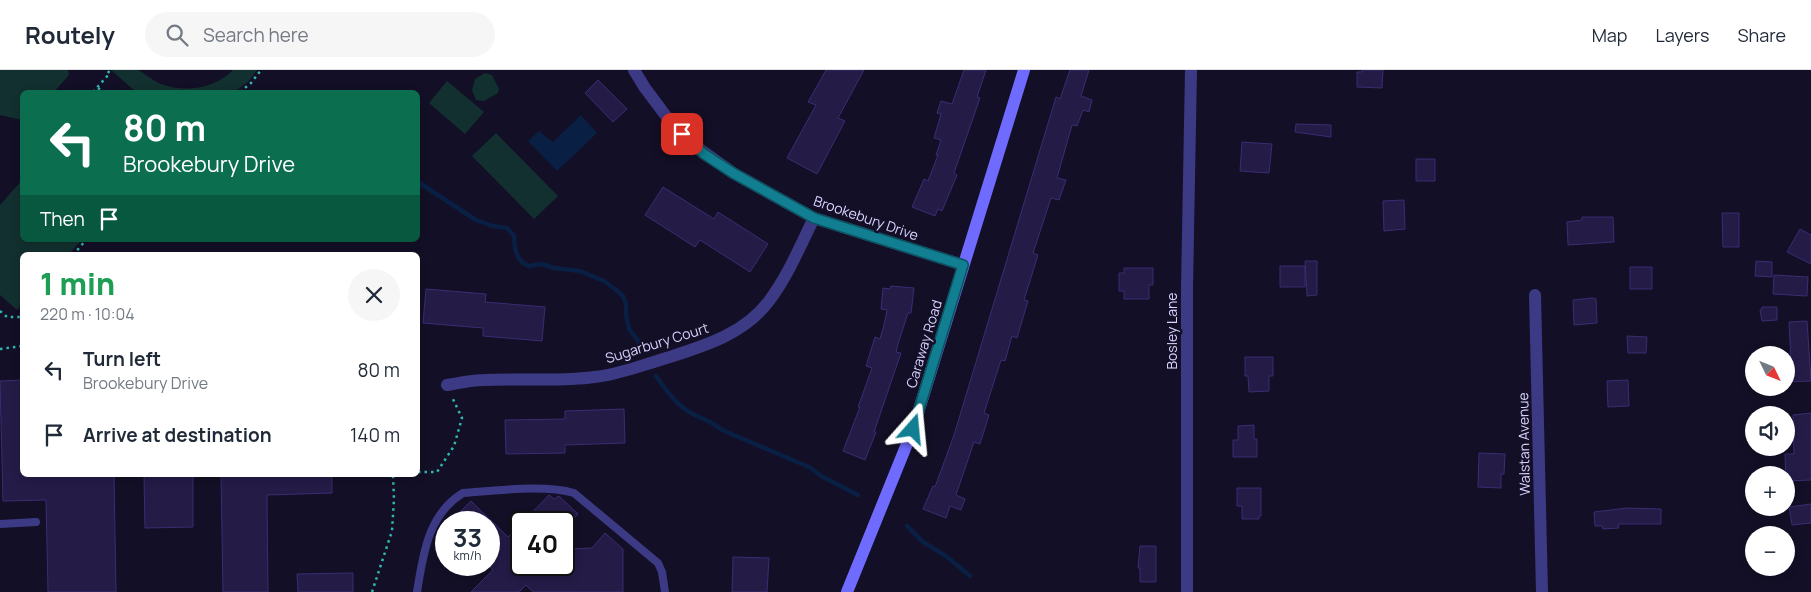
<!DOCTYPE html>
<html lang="en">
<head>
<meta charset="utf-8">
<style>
	body { margin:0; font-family:Manrope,sans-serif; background:#f6f6f7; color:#1f2937; height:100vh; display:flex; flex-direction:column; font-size:19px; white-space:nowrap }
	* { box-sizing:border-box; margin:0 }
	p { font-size:16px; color:#747a83 }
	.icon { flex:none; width:28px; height:28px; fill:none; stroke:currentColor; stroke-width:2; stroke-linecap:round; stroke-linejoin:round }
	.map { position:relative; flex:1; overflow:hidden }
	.panel { position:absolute; left:20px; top:182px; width:400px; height:225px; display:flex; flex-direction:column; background:#fff; border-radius:8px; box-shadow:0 2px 8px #0003 }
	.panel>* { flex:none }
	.hud { position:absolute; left:20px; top:20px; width:400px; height:152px; border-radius:8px; box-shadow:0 2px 8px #0003; background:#0b6e4f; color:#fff; overflow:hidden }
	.needle { width:32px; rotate:133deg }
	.buttons { position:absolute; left:1745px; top:276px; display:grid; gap:10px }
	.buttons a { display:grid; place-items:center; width:50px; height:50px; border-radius:50%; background:#fff; box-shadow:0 2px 8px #0003; font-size:25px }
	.speed { position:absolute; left:435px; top:441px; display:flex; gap:10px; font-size:25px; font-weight:700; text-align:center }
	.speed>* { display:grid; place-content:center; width:65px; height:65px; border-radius:50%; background:#fff; box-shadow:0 2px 8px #0003; line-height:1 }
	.speed small { font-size:12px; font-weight:400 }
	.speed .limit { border:2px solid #111; border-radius:8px; background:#fff; color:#111 }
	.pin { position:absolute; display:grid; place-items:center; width:42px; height:42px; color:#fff; margin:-21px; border-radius:10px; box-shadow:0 2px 8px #0006 }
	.me { position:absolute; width:55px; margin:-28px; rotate:18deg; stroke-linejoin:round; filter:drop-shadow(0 0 4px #0008) }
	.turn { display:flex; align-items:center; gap:18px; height:105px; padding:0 20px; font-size:22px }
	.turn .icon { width:65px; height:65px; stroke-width:2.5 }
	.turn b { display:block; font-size:35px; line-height:42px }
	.then { display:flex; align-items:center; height:48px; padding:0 20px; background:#0003; gap:10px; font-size:19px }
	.round { display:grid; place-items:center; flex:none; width:52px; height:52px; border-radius:26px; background:#f6f6f7 }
	.overview { display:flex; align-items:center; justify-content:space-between; height:85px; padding:0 20px }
	h1 { font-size:30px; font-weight:800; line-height:38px; color:#1e9e55 }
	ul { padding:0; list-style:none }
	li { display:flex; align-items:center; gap:15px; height:65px; padding:0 20px }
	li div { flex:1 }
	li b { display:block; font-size:19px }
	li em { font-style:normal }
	header { display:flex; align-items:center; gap:30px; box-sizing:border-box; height:70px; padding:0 25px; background:#fff; border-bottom:1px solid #e0e1e3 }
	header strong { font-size:24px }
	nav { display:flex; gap:28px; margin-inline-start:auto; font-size:18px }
	.search { width:350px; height:45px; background:#f6f6f7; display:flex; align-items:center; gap:12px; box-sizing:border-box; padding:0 18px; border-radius:28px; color:#747a83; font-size:19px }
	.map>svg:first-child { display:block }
</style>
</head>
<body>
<header>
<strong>Routely</strong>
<div class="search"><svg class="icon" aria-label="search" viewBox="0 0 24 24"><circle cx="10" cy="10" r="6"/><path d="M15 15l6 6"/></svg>Search here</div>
<nav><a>Map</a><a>Layers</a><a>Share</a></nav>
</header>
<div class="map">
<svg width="1811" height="522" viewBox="0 0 1811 522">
	<rect width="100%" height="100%" fill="#130f26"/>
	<path fill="#12302f" d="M0,0H68L69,5L54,22H22V50L0,45Z
		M111,0C118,0 131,0 138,0C146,4 153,11 161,14C185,23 214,19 233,0H257L248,12L234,22H136Z
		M485,3L492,5L499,19L498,23L484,31L476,30L472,20L475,9Z
		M447,11L484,42L465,64L429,33Z
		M496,63L558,126L534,149L472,86Z
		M22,110V170H82L68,185H22V234L17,240L0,225V135Z"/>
	<path fill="#0a1f44" d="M581,45L597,63L557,101L528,71L539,61L553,72Z"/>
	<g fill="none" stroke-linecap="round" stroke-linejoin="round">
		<path stroke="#0a1f44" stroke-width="4.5" d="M418,112L476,150L493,156L507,158L514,166L515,178L518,187L523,193L529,196L542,194L554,198L580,201L604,211L615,219L623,226L626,234V245L629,259L639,272
			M656,306C666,320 676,335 691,343C704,350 710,350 722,360L809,397L823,407L858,425
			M907,456L923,472L946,486L970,506"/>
	</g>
	<path fill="#241b47" stroke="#3b2d73" d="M826,0H864L838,48L845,51L817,104L787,88L816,35L808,32Z
		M964,0H986L977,27L980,28L954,103L957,105L942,141L938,139L935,146L912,137L924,109L928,111L938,85H936L941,70L934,68L941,44L937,43L941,31L952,34Z
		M1070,0H1089L1081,26L1092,30L1089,42L1083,40L1077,56L1072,55L1057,108L1066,110L1059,130L1051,128L1033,183L1038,185L1024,230L1028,231L1017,268L1012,266L1005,291L1001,290L984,343L989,345L980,374L974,372L956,425L965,429L961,440L950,436L946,448L923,439L933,416L935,417L954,365L1056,27L1060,29Z
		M1362,0H1383L1382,18L1357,17V2H1362Z
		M598,10L627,39L613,52L585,23Z
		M1296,54L1331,55V67L1295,62Z
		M1242,72L1272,74L1269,103L1240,101Z
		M1416,89H1435V111H1416Z
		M663,117L714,149L718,142L768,174L750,202L700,170L695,177L645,145Z
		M1404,130L1405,159L1384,161L1383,131Z
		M1722,143H1739V177H1723Z
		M1582,147H1613L1614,172L1568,175L1567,152L1582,150Z
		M1800,159L1811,165V194L1787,182Z
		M1305,191H1317V225L1307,226Z
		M1756,191L1772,192V207L1755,206Z
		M1280,196H1305V217H1280Z
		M1630,197H1652V219H1630Z
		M1124,198H1153V215H1149V229H1124V221H1119V203H1124Z
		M1774,205L1808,207L1807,226L1773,224Z
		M891,216L914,218L911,243H908L898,274L896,282L901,283L874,362H876L865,390L843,381L860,337H858L872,298L866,296L875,267L880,269L884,255L887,240L881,239L883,218L890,219Z
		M426,219L486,224L485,232L545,237L542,271L483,266V258L423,253Z
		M1592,228L1596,229L1597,253L1574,255L1573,230Z
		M1762,237H1777V250L1762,251L1760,240L1762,239Z
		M1807,251L1811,311L1786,312V293L1791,292L1789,252Z
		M1627,266L1647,267L1646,283H1628Z
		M1245,287H1273V306H1269V321L1249,322L1248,306H1245Z
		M22,310V405H114L116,522H48L46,430L3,431L0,311Z
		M1628,310L1629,336L1608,337L1607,311Z
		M624,339L625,373L565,375V383L506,384L505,350L565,349V341Z
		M1811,343V410L1786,411L1785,384H1794L1793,345Z
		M1254,355V369H1257V387H1233V370H1238V356Z
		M1479,383L1505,384L1504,404H1501V418L1478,417Z
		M144,405H193V457L145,458Z
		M221,405H332V423L267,425L268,522H223Z
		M1237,418H1261V446H1259V449H1242V436H1237Z
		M549,425L554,429L559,426L578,444L570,452H523Z
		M471,431L508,467L521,454V495H564V479L592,478L605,463L623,479V522H533L526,515L519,522H471L493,500L489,496V452H450Z
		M1811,434V453L1792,455L1789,437Z
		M1627,438L1661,439V454H1618L1619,458L1603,459L1602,456H1595L1594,442Z
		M1140,476H1156V512H1140V498H1138Z
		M733,487L769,488L767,522H732Z
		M353,503V522H298L297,504Z"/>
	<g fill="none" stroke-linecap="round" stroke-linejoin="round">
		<path stroke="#2fb8b0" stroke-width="2.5" stroke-dasharray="2.5 4" stroke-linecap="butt" d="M98,18L103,22
			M93,22L110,3L106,0
			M240,22L251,13L261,0
			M73,185L86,170
			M0,241L7,247H22
			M22,244V259
			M0,279L22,276
			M418,402H437L454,376L462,348L452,327
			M372,522L392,461L394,429L393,405"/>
		<path stroke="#3d3a85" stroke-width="8" d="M0,454L36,452
			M417,522C423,485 428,444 463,423C496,421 543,414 574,423L658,493L662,502L665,522"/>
		<path stroke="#3d3a85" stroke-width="12" d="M634,0L645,18L672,54L691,73L733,103L814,148L963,195
			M1535,225L1542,522
			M447,315C459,313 472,310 484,310C521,308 558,312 595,307C616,305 637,297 657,291C697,278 742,267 769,231C788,206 800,176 814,148
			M1187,522V218L1191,0"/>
		<path stroke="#6f6bff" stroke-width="12" d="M847,522L913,359L1024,0"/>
	</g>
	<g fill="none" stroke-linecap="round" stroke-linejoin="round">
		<g stroke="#0b525e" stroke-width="12">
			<path id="route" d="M682,64L704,84L733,103L814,148L963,195L913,359"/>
		</g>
		<use href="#route" stroke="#117e91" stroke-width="9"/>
	</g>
	<g text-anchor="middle" stroke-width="5" stroke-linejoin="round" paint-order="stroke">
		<g font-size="14" fill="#d9d4ff" stroke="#130f26">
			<text transform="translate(866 148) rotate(19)" y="5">Brookebury Drive</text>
			<text transform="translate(1172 261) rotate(-90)" y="5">Bosley Lane</text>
			<text transform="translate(657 273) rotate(-17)" y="5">Sugarbury Court</text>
			<text transform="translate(924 274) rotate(-73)" y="5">Caraway Road</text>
			<text transform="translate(1524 374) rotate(-91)" y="5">Walstan Avenue</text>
		</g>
	</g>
</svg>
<div class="buttons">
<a><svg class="needle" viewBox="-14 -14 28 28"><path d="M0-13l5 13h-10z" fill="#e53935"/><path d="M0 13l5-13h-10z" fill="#747a83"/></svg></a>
<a><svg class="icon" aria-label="sound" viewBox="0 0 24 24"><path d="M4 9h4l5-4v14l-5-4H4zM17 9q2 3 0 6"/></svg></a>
<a>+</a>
<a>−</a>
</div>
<div class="speed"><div>33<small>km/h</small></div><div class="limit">40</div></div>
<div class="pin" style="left:682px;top:64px;background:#d93025"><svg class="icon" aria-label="arrive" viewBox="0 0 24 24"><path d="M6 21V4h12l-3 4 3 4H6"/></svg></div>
<svg class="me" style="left:913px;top:359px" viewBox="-20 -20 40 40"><path d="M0-17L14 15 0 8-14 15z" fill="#117e91" stroke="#fff" stroke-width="4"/></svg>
<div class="hud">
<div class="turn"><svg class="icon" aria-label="left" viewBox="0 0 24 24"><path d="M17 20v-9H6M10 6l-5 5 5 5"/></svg><div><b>80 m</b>Brookebury Drive</div></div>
<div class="then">Then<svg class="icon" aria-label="arrive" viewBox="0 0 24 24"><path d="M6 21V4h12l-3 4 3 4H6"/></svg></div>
</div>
<section class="panel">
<div class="overview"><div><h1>1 min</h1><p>220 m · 10:04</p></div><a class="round"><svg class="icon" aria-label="close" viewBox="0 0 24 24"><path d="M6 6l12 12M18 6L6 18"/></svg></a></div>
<ul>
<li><svg class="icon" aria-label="left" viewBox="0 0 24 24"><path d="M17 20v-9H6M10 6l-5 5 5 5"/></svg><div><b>Turn left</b><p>Brookebury Drive</p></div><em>80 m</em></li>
<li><svg class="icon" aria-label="arrive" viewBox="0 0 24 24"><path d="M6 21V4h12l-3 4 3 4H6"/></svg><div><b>Arrive at destination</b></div><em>140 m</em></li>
</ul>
</section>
</div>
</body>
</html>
